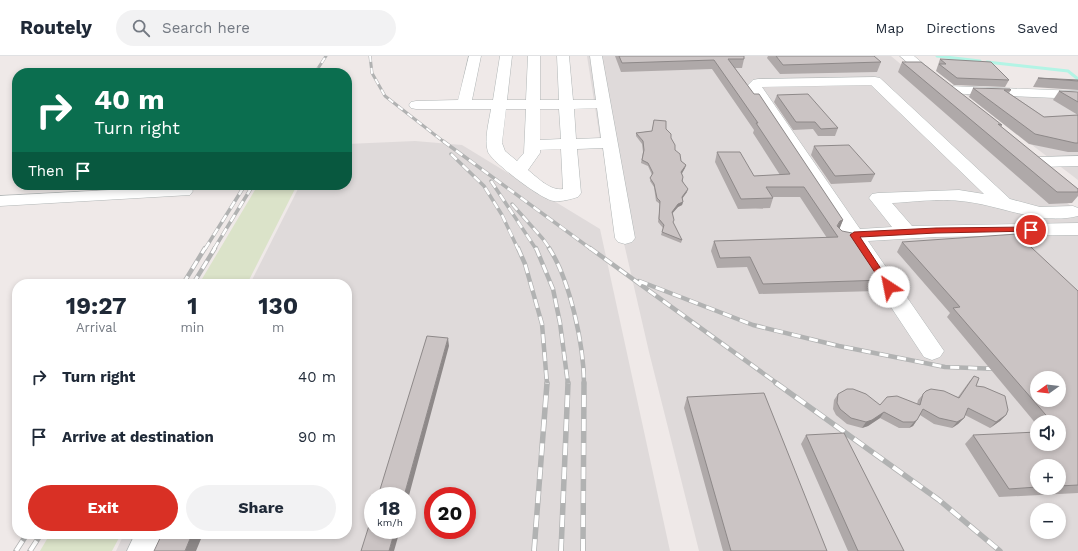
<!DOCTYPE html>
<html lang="en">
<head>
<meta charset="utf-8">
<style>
	body { margin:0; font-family:"Work Sans",sans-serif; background:#f2f2f3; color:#1f2937; height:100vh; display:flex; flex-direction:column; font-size:15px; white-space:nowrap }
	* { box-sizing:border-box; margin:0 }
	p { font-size:13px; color:#747a83 }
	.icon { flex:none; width:22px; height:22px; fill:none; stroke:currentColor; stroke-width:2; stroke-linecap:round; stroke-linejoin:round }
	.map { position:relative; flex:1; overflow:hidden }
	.panel { position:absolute; left:12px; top:223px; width:340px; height:260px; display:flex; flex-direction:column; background:#fff; border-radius:16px; box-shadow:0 2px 6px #0003 }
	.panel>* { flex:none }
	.hud { position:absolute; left:12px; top:12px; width:340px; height:122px; border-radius:16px; box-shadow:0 2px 6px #0003; background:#0b6e4f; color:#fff; overflow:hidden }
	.needle { width:26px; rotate:255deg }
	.controls { position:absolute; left:1030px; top:315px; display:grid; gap:8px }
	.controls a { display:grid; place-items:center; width:36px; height:36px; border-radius:50%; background:#fff; box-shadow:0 2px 6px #0003; font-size:20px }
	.speed { position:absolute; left:364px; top:431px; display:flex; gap:8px; font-size:20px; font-weight:700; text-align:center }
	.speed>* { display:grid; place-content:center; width:52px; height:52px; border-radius:50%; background:#fff; box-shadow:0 2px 6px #0003; line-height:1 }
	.speed small { font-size:10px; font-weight:400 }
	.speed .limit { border:6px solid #d22; background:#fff; color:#111 }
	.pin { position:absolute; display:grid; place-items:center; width:34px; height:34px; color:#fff; margin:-17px; border:2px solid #fff; border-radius:50%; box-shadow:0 1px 4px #0007 }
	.me { position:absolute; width:44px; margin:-22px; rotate:326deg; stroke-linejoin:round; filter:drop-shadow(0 0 3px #0008) }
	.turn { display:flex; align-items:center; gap:14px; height:84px; padding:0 16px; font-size:18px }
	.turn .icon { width:52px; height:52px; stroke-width:2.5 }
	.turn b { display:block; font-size:28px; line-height:34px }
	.then { display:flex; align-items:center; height:38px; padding:0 16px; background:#0003; gap:8px; font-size:15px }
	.eta { display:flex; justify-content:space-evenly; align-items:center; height:68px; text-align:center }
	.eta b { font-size:24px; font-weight:700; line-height:28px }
	.cta { display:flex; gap:8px; margin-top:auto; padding:8px 16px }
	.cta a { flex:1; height:46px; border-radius:24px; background:#d93025; color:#fff; font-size:16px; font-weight:700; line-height:46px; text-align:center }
	.cta a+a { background:#f2f2f3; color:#1f2937 }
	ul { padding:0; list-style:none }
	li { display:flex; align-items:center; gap:12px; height:60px; padding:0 16px }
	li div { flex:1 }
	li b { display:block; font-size:15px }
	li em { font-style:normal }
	header { display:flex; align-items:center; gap:24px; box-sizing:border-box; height:56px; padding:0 20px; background:#fff; border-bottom:1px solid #e0e1e3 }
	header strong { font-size:19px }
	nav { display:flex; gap:22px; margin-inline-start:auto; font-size:14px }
	.search { width:280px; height:36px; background:#f2f2f3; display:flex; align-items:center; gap:10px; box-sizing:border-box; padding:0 14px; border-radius:22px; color:#747a83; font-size:15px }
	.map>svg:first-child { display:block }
</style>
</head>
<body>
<header>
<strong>Routely</strong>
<div class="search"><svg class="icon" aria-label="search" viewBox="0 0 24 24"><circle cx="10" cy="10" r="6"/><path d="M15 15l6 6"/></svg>Search here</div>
<nav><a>Map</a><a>Directions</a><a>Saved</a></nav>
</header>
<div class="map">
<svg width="1078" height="495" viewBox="0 0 1078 495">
	<rect width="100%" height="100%" fill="#efe9e8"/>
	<path fill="#dfdada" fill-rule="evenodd" d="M587,0H891L1078,156V495H699L649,296L600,83ZM1037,322H1059V344H1037ZM1037,366H1059V388H1037ZM1037,410H1059V432H1037ZM1037,454H1059V476H1037Z
		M956,31L1078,43V124Z
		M415,85L462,89L600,173L670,495H116L124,478H347V228H250L300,129H347V88ZM373,440H407V474H373ZM433,440H467V474H433Z"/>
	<path fill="#dbe3c9" d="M258,129H297L247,228H199Z
		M50,478H121L112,495H40Z"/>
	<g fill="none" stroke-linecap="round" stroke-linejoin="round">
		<path stroke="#b3f4e5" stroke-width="3" d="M937,0L980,5
			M987,6L1068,15L1078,23"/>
		<g stroke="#b1b6b6" stroke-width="1">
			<path id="minor" d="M469,0H481L472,44H493L500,0H512L507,44H526L528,0H540V44H559L557,0H569L573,44H596L590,0H602L635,182L632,186L625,188L618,186L615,182L603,92L577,93L581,137L578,141C571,143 562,146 554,145C543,145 492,106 488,96C484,83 489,66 491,53H416L411,52L409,49L411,46L416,45L458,44ZM597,52L601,82L576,83L574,53ZM506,53H526L524,97L517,105L505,95L502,87ZM540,53H559L561,83L540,84ZM561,93L563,133C550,135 538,122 528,114L540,97V94Z
				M900,0H914L944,25L942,28L937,29L932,28Z
				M875,21L880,22L1010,143L1040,151L1073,150L1078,152V160C1038,170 999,148 960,145C939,142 913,146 892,147L912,170L1078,167V179L936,181L868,185L944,295L940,301L932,304L924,301L848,186L837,184L834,180L837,176L841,175L747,30L753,24L758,23ZM871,29L984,138L959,134L878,137L872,138L869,142L892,171L860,173L762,31Z
				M949,30L1078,35V43L944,37L942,34L944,31Z
				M1078,100V110L1040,111L1034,110L1032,106L1034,102L1040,101Z
				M184,130L190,131L193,135L190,139L0,150V140Z
				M135,478H166L159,495H127Z"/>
		</g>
		<use href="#minor" fill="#fff" fill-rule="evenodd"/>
		<g stroke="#b1b2b2" stroke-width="3">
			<path id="rail-far3" d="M370,0L372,17L385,40L444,86
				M315,17L326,0"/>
		</g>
		<g stroke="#b1b2b2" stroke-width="3.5">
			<path id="rail-far2" d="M443,85L591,193
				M451,98L484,130L502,159L518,193
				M491,125L536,193
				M512,148L543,183L550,193
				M205,193L245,129
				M214,193L253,129"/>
		</g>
		<g stroke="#b1b2b2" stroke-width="4.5">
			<path id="rail-far1" d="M518,192L525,208L542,268L547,328
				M536,192L553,233L560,267L568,328
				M549,192C570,224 584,289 584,328
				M590,192L778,328
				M639,225L753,269L839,290L945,311L1000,313
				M183,228L205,192
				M193,228L215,192"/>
		</g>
		<g stroke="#b1b2b2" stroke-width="5.5">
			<path id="rail" d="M776,327L939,444L1000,495
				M16,495L27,478
				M30,495L41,478
				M534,495L547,327
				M561,495L568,327
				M583,495L584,327"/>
		</g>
		<use href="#rail-far3" stroke="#fff" stroke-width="2" stroke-dasharray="6" stroke-linecap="butt"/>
		<use href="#rail-far2" stroke="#fff" stroke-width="2.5" stroke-dasharray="8" stroke-linecap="butt"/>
		<use href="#rail-far1" stroke="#fff" stroke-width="3" stroke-dasharray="9" stroke-linecap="butt"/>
		<use href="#rail" stroke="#fff" stroke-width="4" stroke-dasharray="12" stroke-linecap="butt"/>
	</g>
	<path fill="#afa9a9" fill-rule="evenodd" d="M615,0H744V3L742,12H735L843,164L839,173L884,224L878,235L759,238L747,211L717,212L711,195L714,185L827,182L800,141H773V142L770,152L738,153L715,106L717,96L754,120L780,119L753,77L754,74L712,13L621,16Z
		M768,0H874L881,6L877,16L780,18L767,2Z
		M940,3L1009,24L1005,31L954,29L936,15Z
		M902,6L1002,69L1001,71L1078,133V140L1072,147L1049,148L898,16Z
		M1038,22L1078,24V34L1033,31Z
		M973,32L1011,34L1009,37L1044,61L1078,59V96H1068L1029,88L969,41Z
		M1059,35L1078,36V59L1053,44Z
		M777,39L838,72L835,80H818L813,73L793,74L774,46Z
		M666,73L671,82L675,94L681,105L686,109L685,112L682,117L683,125L687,136L682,143L683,146L682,149L678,151L672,157L673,167L682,184L681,187L661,179L663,172L658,166L660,148L656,145L654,131L650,125L652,119L648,110L641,107L643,96L642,88L636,80V77Z
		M814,90L875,118L871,126L831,128L811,99Z
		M902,186L1078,235V437L999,441L965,388L973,379L1059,388V366H1037V369L947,261L950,257L897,196ZM1037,410H1059V432H1037Z
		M974,320L976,330L1006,359L1000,365L990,372L965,359L964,362L958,368L952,372L934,368L920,359L917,364L913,370L909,372H899L880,362L868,370L862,372L847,368L836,359L833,353L834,344L838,338L880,349L917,348L918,344L926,335L958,341L969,326Z
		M687,341L827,495H723L684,352Z
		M806,379L904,495H848L801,388Z"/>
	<path fill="#8e8989" d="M686,109L685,112L681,119V116Z
		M688,133L687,136L681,144L682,141Z
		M683,146L682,149L678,151L671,159L672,156L678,148Z
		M843,164L839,174L835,177L840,165Z
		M448,282L449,290L407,447V440H404Z
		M884,356L880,362L868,370L862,372L866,366Z
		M1006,359L1000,365L990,372L996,366Z
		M964,362L958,368L952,372L957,366Z
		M917,364L913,370L909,372L914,366Z
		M395,474H400L394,495H389Z
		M192,478H203L196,495H185Z"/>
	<path fill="#cbc4c4" stroke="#8e8989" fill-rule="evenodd" d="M619,0H744V3H728L754,38H759L843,164L840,165L837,170L842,175L852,177L884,224L763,228L750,201L720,202L714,185L838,181L804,131H766L773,142L741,143L717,96H740L754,120L790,118L756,67H758L714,4L622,7Z
		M776,0H874L881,6L783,9Z
		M940,3L991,6L1009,24L957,22L939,8H946Z
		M902,6H921L1002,69L998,68L1078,133V136H1057Z
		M1038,22L1078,24V25Z
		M973,32L1010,33L1011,34H1004L1044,61L1078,59V87H1075L1035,78Z
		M1059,35L1078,36V46Z
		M808,38L838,72L821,73L815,66H796L777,39Z
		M654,64L666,65V73L671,78V82L675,89V94L680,98L681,105L686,109L681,116L683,121L682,125L688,133L682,141L683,146L678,148L672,156L674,164L673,166L682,184L662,176L664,169L659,163L660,145L657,142L654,128L650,122L653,117L648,107L642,104L644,94L643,85L636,77L652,75Z
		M849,89L875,118L835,120L814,90Z
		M1017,178L1078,235V429L1059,430V410H1037V431L1009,433L973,379L1037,376V388H1059V375H1060L1059,374V366H1052L953,252L960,251L902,186ZM1037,322H1059V344H1037Z
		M427,280L448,282L404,440H378Z
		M974,320L979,322L976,330L984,331L1005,340L1008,354L1006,359L996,366L968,352L964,362L957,366L939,362L923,353L917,364L914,366H903L884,356L872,364L866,366L851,362L840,353L837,347L838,338L847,333H853L866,338L880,349L887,341L897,340L920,349L923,338L926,335L931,333L944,335L959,342Z
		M764,337L827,495H731L687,341Z
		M844,377L904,495H858L806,379Z
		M373,457V474H395L389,495H361Z
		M162,478H192L185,495H154Z"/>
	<path fill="#d93025" stroke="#8d1f18" d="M1031,171L1034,172V175L936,177L860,181L893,231L889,234L886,233L850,179L854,176L936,172Z"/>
</svg>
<div class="controls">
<a><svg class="needle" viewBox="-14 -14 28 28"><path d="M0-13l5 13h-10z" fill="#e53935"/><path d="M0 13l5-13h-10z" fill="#747a83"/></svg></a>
<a><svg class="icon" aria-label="sound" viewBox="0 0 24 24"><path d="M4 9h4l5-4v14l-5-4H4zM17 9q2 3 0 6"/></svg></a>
<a>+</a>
<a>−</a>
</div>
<div class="speed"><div>18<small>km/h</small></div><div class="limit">20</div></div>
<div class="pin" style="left:1031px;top:174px;background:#d93025"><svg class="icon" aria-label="arrive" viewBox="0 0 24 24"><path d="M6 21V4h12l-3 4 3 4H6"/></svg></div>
<svg class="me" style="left:889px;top:231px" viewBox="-20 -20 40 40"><circle r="19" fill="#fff"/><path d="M0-13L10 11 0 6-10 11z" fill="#d93025"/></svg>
<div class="hud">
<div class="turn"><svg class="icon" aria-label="right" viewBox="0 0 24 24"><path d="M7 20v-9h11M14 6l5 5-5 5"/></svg><div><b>40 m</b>Turn right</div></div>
<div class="then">Then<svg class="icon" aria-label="arrive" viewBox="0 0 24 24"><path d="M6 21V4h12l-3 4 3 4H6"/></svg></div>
</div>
<section class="panel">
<div class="eta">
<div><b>19:27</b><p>Arrival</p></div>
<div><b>1</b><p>min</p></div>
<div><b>130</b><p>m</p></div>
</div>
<ul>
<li><svg class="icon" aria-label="right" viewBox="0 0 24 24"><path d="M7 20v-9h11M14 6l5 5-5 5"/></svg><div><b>Turn right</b></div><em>40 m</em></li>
<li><svg class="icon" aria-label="arrive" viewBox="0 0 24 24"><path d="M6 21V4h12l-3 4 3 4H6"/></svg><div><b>Arrive at destination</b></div><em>90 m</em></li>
</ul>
<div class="cta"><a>Exit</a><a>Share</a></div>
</section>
</div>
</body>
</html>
